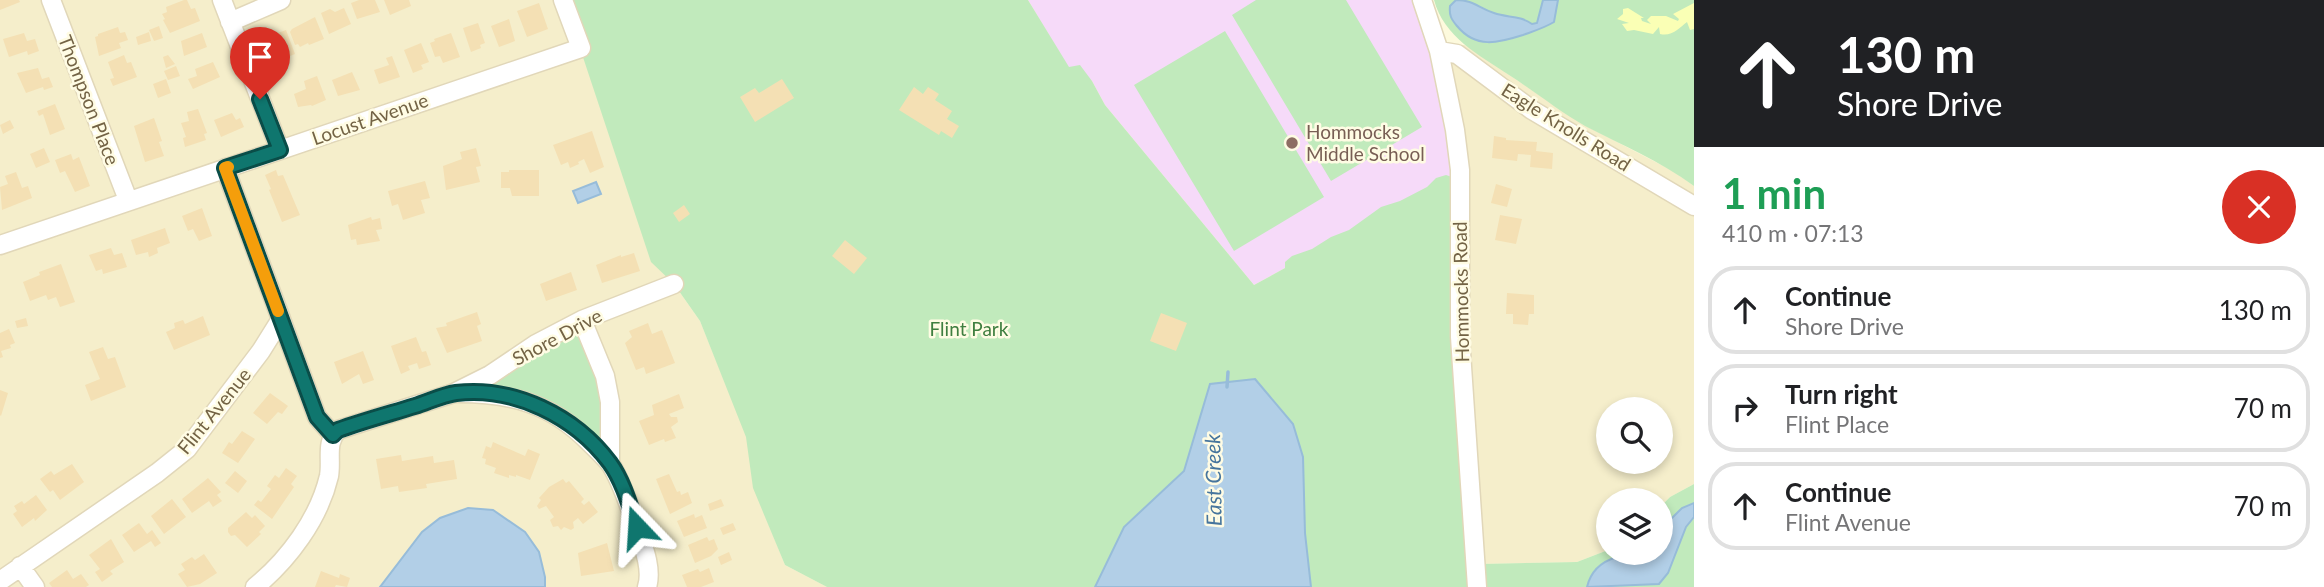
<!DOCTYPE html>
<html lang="en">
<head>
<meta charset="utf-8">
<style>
	body { margin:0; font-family:Lato,sans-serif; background:#f6f6f6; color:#202124; height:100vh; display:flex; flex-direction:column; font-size:26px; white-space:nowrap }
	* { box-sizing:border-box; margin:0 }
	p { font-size:23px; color:#757577 }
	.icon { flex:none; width:38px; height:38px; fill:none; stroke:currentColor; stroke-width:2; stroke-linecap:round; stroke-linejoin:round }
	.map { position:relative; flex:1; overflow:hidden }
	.drawer { display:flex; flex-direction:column; background:#fff; width:630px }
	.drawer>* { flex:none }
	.top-card { background:#202124; color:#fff; overflow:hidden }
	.buttons { position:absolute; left:1596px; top:397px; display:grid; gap:14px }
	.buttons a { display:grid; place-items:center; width:77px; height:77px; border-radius:50%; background:#fff; box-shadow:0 4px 10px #0003; font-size:35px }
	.pin { position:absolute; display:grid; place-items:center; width:60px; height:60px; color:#fff; margin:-72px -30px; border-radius:50% 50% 50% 0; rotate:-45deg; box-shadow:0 0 7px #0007 }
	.pin .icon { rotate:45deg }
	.me { position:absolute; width:77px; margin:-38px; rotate:340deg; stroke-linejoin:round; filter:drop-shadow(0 0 5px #0008) }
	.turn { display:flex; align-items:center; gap:24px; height:147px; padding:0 28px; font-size:32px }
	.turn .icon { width:91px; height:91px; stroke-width:2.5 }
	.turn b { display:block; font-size:49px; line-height:60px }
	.round { display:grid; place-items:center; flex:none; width:74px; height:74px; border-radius:37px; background:#f6f6f6 }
	.head { display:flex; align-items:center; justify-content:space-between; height:119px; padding:0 28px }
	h1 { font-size:42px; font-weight:700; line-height:52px; color:#1e9e55 }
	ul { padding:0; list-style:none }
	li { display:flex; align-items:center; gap:21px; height:88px; margin:0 14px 10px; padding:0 14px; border:4px solid #e0e0e0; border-radius:28px }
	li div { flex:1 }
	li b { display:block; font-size:26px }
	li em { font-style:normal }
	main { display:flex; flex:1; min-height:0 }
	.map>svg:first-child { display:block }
</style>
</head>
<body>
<main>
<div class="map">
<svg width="1694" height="587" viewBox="0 0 1694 587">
	<rect width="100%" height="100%" fill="#fdfadd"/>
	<path fill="#f5eecb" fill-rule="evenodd" d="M0,0H564L674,284L700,321L747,437L754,488L785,565L827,587H545V576L440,518L423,532L380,587H0Z
		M1465,45L1582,124L1673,171L1694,186V484L1670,497L1661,506V500H1608V550L1577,562L1479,564L1449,153L1435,62L1430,46ZM1608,410H1661V462H1608Z"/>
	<path fill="#f6daf9" d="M1028,0H1415L1435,62L1452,177L1254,285L1105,105L1092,81L1069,68Z"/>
	<path fill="#c1eabc" d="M564,0H1028L1069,67L1080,65L1092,81L1105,105L1254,285L1285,268V262L1292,256L1312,249L1331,237L1349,230L1381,207L1400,201L1427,187L1436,178L1446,175L1452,177L1474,587H1311L1305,533L1303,457L1293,424L1210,384L1184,471L1124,527L1095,587H827L785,565L753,488L746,437L700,321L674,284L651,262Z
		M1256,0H1346L1422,127L1331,181L1232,15Z
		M1434,0H1694V186C1660,161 1622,145 1585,126C1559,111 1534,91 1509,75C1479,55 1444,37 1434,0Z
		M1225,31L1324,197L1234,251L1134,85Z
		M580,330L606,389L604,444L522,394L489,385L507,370Z
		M1694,484V587H1481L1479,564L1577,562L1608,550V553H1661V506L1670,497Z"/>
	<path fill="#faffb5" d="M1694,3V29L1690,30L1687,22C1679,28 1672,37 1660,34L1659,27L1653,34L1634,30L1627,31L1622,24L1629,23L1617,19L1623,14V9L1628,8L1644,18H1641L1642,21L1651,24L1647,20L1651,16H1666L1678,21L1679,19L1673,14Z"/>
	<path fill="#b2cfe7" stroke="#97bcd9" stroke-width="2" d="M1456,0C1474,0 1478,8 1494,13C1508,18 1519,15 1532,24L1537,23L1543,0H1558L1554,22C1544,28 1534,31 1523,35C1498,43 1476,49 1457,26C1451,19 1449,15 1450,6Z
		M596,182L601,194L578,203L573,191Z
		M1255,379L1293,424L1303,457L1305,533L1311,587H1095L1124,527L1184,471L1210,384Z
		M1694,503V517L1686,527L1668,573L1659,584L1587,587C1595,553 1632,553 1661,553V529L1682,508Z
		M468,508L493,510L525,532L539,552L545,577V587H380L422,532L440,518Z"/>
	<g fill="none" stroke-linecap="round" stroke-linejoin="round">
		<path stroke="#97bcd9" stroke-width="3.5" d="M1227,387L1228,372"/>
	</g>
	<path fill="#f4e0b4" d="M0,0H19L20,2L0,10Z
		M184,0H187L191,9L195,8L200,21L170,33L163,20L165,19L162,14L167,12L166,7Z
		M359,0H375L380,12L357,19L351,3Z
		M384,0H409L411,6L390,15Z
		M539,3L548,29L527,37L517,11Z
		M344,8L351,24L329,34L321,13L330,9L335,12Z
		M315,17L324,39L309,45L308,43L300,47L298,44L295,45L290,32L292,29Z
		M509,19L515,41L499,47L491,26Z
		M478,23L485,43L480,45L481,48L471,52L463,28Z
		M159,26L163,38L154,41L149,30Z
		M118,27L120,33L125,32L128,40L119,43L121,48L99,56L95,37L98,36V34Z
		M286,30L295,54L270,64L261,39Z
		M149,32L151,41L138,45L136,37Z
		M24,33L27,41L35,39L39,51L28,55L27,51L9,57L3,39Z
		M202,33L207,47L184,56L181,41Z
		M451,33L460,57L443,63L440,56L435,57L430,43L435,41L434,39Z
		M421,43L429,62L421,65L423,69L413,73L404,50Z
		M124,55L127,63L131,62L137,77L113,86L110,79L114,78L108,62Z
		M168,55L175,64L166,68L163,57Z
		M392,56L400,77L379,84L374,70L389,65L386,58Z
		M213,62L220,77L193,89L188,79L197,76L195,69Z
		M176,66L180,76L168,80L164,71Z
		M38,68L42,79L49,77L53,87L44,90L43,87L26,93L17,73Z
		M352,72L360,90L338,96L332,80Z
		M317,76L326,100L312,106L311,105L298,107L294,94L306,89L304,81Z
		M166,79L171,93L158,98L153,84Z
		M782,79L794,98L755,122L740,97L755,88L759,93Z
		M914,87L923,94L928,87L939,94L935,100L952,111L947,119L959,126L952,138L941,131L939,135L899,110Z
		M55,104L65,129L50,135L43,114L39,116L37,111Z
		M198,109L207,133L204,134L206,140L185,147L183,138L186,137L181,123L189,121L187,112Z
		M232,113L236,120L240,118L244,127L221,137L214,120Z
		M154,118L162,141L159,142L164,156L145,162L134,126Z
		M10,120L14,128L3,134L0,125Z
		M592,131L604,167L590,173L584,159L578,162L579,164L570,168L568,162L561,165L553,145Z
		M1494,136L1506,138V140L1537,142L1536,151L1553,153L1552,169L1530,167L1531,155L1518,154L1517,161L1492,158Z
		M44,148L50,162L36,168L30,154Z
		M476,148L481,166L476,167L480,182L446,190L443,166L462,159L460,152Z
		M71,154L73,160L79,157L90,186L75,192L65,171L60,173L55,160Z
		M276,170L278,176L283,175L300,215L282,222L269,190L271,189L265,175Z
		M509,170H539V196H512L510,188H501V172H509Z
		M16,172L22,188L28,186L32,198L2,210L0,187L8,184L5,176Z
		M425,181L430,198L421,200L425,213L403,220L398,204L392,206L388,191Z
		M1496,184L1512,189L1507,207L1491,203Z
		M684,205L690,214L679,222L673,213Z
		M202,208L212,236L199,241L193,229L188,231L182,216Z
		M1500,215L1522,219L1516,244L1495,240Z
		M371,217L372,220L380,218L382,229L376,230L380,241L357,245L356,239L351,240L348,225Z
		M165,228L170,243L157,248L158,253L149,257L148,252L136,255L131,240Z
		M845,240L867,258L854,274L832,256Z
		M111,248L114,255L122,253L127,267L103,274L102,269L96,271L89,255Z
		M634,253L640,271L602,283L596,265L621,255V257Z
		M61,264L75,302L60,307L56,297L48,300L46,295L30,301L23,282L40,275L39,272Z
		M571,272L577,290L546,301L540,284Z
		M1507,293L1534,295V314H1529L1528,325L1513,324V314H1506Z
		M477,312L481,324L477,326L482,341L447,353L436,328L447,326L446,323Z
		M1161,313L1187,323L1176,351L1150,341Z
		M203,316L210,335L174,350L166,332L175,328L174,323L183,320L185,324Z
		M26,318L28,326L17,328L15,321Z
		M648,323L652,334L662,330L675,363L646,374L644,367L636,370L625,343L632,337L629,331Z
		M9,329L15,343L10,345L11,348L1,351L3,357L0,358V333Z
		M416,337L422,352L426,351L431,365L419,369L417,363L408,366L410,370L401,374L391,346Z
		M103,347L108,359L115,357L126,387L91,401L85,385L100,379L89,352Z
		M363,351L374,380L363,384L359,374L342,384L334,362Z
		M0,390L8,393L1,416L0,415Z
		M270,393L288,406L282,414L278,412L267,424L253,413Z
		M679,394L684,408L669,414L671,417H677L678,422L671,427L676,438L665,442L664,439L649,445L639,421L654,415L652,405Z
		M242,431L255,439L238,463L222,453L229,442L232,444Z
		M493,442L525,456L528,449L540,454L530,480L516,475V477L509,475V478L494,473L496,468L485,464L486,459L482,458L486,446L491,448Z
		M401,455L402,461L433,456L434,463L454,460L457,479L426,484L427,488L399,492L398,486L381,489L376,459Z
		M72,464L84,482L60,500L53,490L50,492L40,479L51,471L54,475Z
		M286,468L297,476L291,484L294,487L272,519L254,505L258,500L261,502L271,489L267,486L275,475L279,478Z
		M235,471L247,481L238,493L225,483Z
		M669,474L677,492L680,491L681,495L688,492L692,503L670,514L656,479Z
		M208,478L221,492L217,495L222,501L213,507L209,501L192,513L182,499Z
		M563,479L566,483L569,481L584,499L581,502L584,505L589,501L598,512L583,524L578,518L573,522L574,528L571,530L564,527L561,530L558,526L553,527L550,520L554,517L546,506L539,509L537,506L541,500L539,498L549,487Z
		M36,495L47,510L35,521L34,518L22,527L13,514L17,511L14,506L22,501L24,504Z
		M172,499L186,517L164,534L151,516Z
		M721,499L724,506L710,511L708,504Z
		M246,512L252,518L255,515L265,526L259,532L261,534L247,547L235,535L231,536L228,532V528Z
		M694,514L695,518L702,515L707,528L684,537L677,521Z
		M139,523L147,534L152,530L161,543L155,547L151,541L134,552L122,535Z
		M733,523L736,530L723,535L720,528Z
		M707,537L709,541L714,539L718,549L711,556L695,563L688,545Z
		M111,539L124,562L110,571L113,574L102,582L95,572L100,569L89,555Z
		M607,543L614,571L581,576L578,553Z
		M729,552L732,560L721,565L718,557Z
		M204,554L217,573L200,584L187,587L178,574L185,570L181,564L192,557L195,560Z
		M709,568L714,582L701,587H687L682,575L698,569L700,572Z
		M67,570L73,579L81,574L89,585L86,587H52L49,583Z
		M321,571L339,578L340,574L350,578L347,587L336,585L335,587H315Z"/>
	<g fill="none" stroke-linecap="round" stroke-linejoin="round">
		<g stroke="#e1d7b9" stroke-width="21">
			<path id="minor" d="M51,0L128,200
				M222,0L280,150
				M1422,0L1439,51L1455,130L1460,170V337L1477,587
				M230,22L281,0
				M1439,51L1457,54L1532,110L1694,206
				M0,245L581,48L563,0
				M281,319L317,417L333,435
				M582,320L605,376L610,402V463
				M458,393C510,393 551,403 589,442C596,449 605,457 611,465C622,483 629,505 636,525C642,543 653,568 647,587
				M20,566L35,587
				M0,581L157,473L187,449L261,351L281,319L225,168
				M255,587C288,560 319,519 329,476C332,460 325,442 338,430L454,393L490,375L536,344L582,320L674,284"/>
		</g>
		<use href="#minor" stroke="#fff" stroke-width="18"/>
	</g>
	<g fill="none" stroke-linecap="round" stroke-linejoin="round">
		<g stroke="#0a4d48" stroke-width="18">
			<path id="route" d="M260,99L280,150L225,168L317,417L333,435L338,430C363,421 389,414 415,406C428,402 442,395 456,393C514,386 575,416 610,463C623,481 630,506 637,527"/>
		</g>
		<use href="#route" stroke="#0f766e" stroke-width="12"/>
		<path stroke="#f59e0b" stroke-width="12" d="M228,167L225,168L278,311"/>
	</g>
	<circle fill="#8d6e63" stroke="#fffce4" stroke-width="2.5" cx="1292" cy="143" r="7"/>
	<g text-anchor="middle" stroke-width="5" stroke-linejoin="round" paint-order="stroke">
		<g font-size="19" fill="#736345" stroke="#fffce4">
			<text transform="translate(89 100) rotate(69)" y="7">Thompson Place</text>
			<text transform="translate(370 119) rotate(-19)" y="7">Locust Avenue</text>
			<text transform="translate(1566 127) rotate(32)" y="7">Eagle Knolls Road</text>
			<text transform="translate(1461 292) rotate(-91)" y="7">Hommocks Road</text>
			<text transform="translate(557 337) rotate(-28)" y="7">Shore Drive</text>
			<text transform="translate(214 411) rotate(-51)" y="7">Flint Avenue</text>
		</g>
		<g font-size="19" fill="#785e54" stroke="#fffce4" text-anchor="start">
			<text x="1306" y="139">Hommocks<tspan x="1306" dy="22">Middle School</tspan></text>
		</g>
		<g font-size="19" fill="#407f40" stroke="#fffce4">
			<text x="969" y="336">Flint Park</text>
		</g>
		<g font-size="21" font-style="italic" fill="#46759d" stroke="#fffce4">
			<text transform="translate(1214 480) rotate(-91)" y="7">East Creek</text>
		</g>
	</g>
</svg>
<div class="buttons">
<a><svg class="icon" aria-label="search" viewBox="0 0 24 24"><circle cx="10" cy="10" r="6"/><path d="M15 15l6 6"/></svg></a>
<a><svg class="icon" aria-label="layers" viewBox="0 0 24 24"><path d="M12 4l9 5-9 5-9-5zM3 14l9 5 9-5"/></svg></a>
</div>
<div class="pin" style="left:260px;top:99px;background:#d93025"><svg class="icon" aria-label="arrive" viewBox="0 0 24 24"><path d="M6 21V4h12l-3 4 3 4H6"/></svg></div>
<svg class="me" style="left:637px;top:527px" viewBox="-20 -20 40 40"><path d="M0-17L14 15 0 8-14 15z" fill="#0f766e" stroke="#fff" stroke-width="4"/></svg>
</div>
<section class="drawer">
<div class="top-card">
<div class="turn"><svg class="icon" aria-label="ahead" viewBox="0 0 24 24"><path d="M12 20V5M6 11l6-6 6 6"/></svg><div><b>130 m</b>Shore Drive</div></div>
</div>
<div class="head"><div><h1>1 min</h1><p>410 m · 07:13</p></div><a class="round" style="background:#d93025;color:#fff"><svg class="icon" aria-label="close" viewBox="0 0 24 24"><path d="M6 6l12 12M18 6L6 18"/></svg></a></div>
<ul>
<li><svg class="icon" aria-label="ahead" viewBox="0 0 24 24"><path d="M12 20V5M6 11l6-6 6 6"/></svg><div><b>Continue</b><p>Shore Drive</p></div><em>130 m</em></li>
<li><svg class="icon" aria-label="right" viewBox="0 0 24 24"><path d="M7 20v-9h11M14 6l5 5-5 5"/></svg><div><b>Turn right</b><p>Flint Place</p></div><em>70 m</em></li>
<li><svg class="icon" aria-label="ahead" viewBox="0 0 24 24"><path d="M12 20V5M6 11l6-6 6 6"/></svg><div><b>Continue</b><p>Flint Avenue</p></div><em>70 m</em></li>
</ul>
</section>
</main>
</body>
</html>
